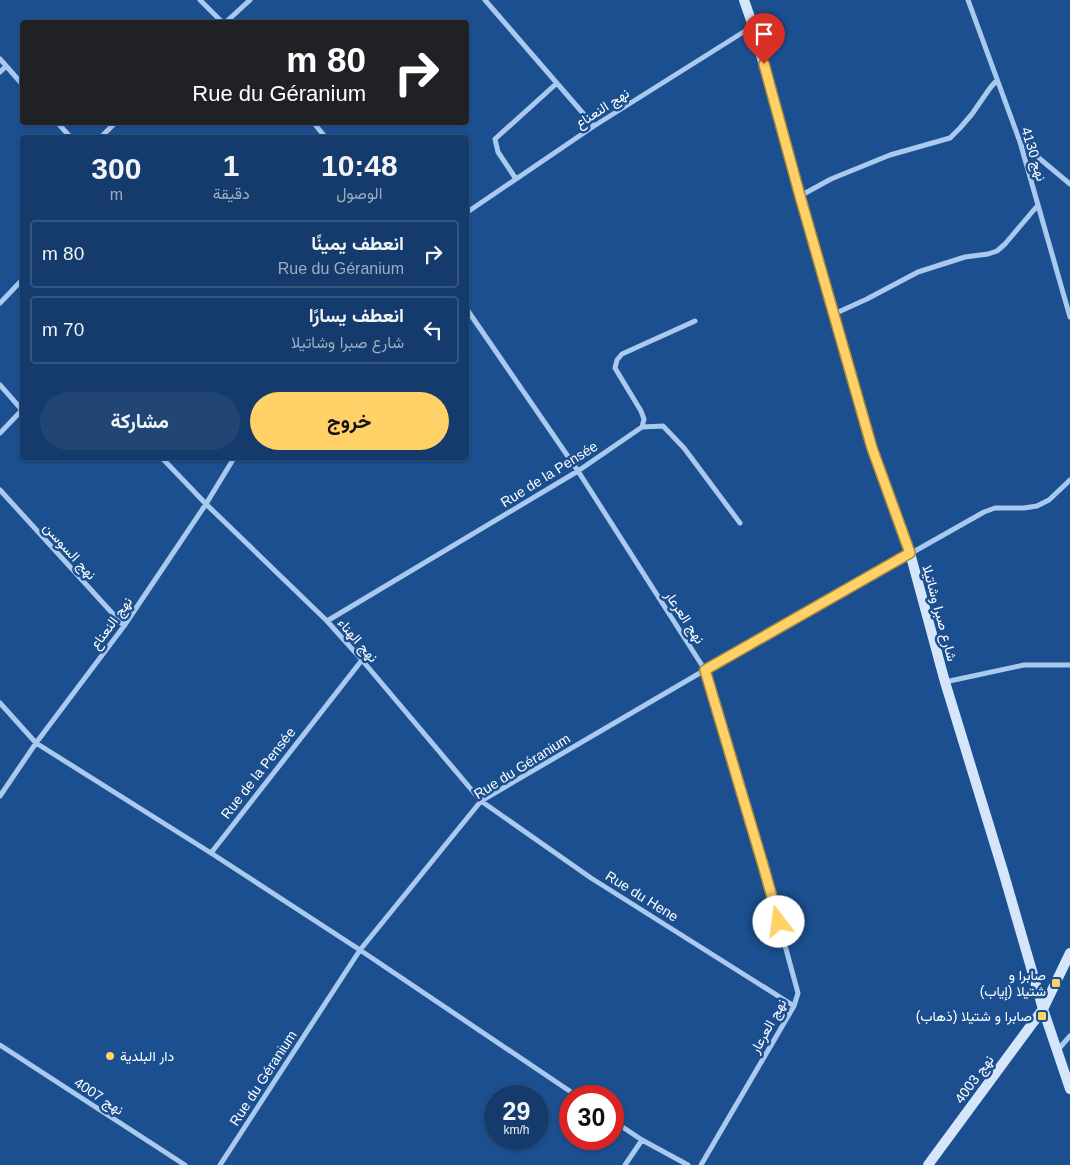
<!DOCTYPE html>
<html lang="ar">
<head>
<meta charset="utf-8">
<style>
	body { margin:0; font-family:Arial,Vazirmatn,sans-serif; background:#214673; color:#f1f3f6; direction:rtl; height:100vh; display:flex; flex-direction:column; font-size:19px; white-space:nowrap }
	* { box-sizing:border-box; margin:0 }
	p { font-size:16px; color:#9dadc1 }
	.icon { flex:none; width:28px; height:28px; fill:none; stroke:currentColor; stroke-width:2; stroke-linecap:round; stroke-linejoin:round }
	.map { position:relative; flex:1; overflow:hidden; direction:ltr }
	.drawer { position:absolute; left:20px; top:135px; width:449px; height:325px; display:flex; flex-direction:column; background:#143b6b; border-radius:5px; box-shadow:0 1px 4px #0004,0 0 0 1px #33557e; direction:rtl }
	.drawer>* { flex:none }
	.hud { position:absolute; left:20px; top:20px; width:449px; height:105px; border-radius:5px; box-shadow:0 1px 4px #0004,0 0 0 1px #33557e; direction:rtl; background:#202124; color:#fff; overflow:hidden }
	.speed { position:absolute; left:484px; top:1085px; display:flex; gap:10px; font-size:25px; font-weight:700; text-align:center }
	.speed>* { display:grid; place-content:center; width:65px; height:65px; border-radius:50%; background:#143b6b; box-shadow:0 1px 4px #0004,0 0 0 1px #33557e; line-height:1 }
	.speed small { font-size:12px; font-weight:400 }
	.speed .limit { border:8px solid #d22; background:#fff; color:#111 }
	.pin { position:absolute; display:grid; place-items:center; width:42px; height:42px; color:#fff; margin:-51px -21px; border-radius:50% 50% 50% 0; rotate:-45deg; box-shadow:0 0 5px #0007 }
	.pin .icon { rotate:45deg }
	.me { position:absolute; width:55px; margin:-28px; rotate:345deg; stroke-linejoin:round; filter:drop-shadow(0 0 4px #0008) }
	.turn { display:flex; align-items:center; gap:18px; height:105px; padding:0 20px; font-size:22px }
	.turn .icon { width:65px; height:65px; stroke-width:2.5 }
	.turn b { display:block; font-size:35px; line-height:42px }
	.eta { display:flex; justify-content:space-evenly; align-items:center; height:85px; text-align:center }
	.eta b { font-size:30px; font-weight:700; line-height:35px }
	.action { display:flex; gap:10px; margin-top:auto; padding:10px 20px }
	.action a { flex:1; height:58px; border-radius:30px; background:#ffd166; color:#111; font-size:20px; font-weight:700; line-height:58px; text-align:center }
	.action a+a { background:#214673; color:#f1f3f6 }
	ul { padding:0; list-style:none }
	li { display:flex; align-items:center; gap:15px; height:68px; margin:0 10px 8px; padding:0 10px; border:2px solid #33557e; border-radius:5px }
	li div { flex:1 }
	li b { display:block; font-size:19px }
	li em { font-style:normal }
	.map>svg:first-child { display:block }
</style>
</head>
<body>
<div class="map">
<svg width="1070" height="1165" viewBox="0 0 1070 1165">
	<rect width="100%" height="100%" fill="#1b4f8f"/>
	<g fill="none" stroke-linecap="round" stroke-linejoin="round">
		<path stroke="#a9c9ee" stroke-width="5" d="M200,0L222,22
			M485,0L594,126
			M968,0L1020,142L1070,317
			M226,22L250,0
			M0,59L22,84
			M0,72L6,66
			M57,122L71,138
			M313,122L326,138
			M100,138L116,122
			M1021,143L1070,184
			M516,179L498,152L495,139L557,83
			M800,196L831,179L890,155L950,138L960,128L972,114L990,88L997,80
			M466,213L594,126L753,26
			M0,303L22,280
			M466,308L578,471L705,670L763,865L798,993L794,1006L701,1165
			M834,314L867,299L918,272L965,257L988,254L997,251L1005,244L1038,205
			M0,385L22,410
			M642,427L663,426L684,448L740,523
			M0,433L22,410
			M162,458L206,504L327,621L362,660L481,801L591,878L794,1006
			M0,490L124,626
			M327,621L578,471L642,427L644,419L641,411L615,368L617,360L622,354L695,321
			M945,682L1024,665H1070
			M0,703L36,743L211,853L360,950L577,1096
			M0,796L36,743L124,626L206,504L234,458
			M211,853L362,660
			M0,1045L185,1165
			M1057,1051L1070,1036
			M612,1120L642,1140L688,1165
			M220,1165L360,950L481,801L705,670L984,512L995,508H1024L1037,506L1049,500L1070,480
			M625,1165L642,1140"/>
		<path stroke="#d6e6fa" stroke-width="10" d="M744,0L753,26L800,196L872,448L910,553L945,682L1003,871L1043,1009L1070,1089
			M928,1165L1043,1009L1070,953"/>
	</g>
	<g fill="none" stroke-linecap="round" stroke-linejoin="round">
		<g stroke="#a68842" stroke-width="12">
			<path id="route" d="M764,64L800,196L872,448L910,553L705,670L763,865L779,922"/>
		</g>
		<use href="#route" stroke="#ffd166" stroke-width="9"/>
	</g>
	<g fill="#ffd166" stroke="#1b4f8f" stroke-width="2">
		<rect x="1051" y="978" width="10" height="10" rx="2.5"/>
		<rect x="1037" y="1011" width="10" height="10" rx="2.5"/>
		<circle cx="110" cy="1056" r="5"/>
	</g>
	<g text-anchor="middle" stroke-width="5" stroke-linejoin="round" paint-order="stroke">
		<g font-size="14" fill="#fff" stroke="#1b4f8f">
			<text transform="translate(602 108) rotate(-33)" y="5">نهج النعناع</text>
			<text transform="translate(1034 154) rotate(73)" y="5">نهج 4130</text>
			<text transform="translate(549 474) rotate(-32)" y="5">Rue de la Pensée</text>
			<text transform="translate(70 551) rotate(48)" y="5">نهج السوسن</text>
			<text transform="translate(940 613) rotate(75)" y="5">شارع صبرا وشاتيلا</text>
			<text transform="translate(685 617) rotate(57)" y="5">نهج العرعار</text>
			<text transform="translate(111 623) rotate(-54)" y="5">نهج النعناع</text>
			<text transform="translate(358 640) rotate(49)" y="5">نهج الهناء</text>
			<text transform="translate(522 766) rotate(-32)" y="5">Rue du Géranium</text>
			<text transform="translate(258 773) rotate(-52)" y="5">Rue de la Pensée</text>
			<text transform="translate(642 896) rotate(32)" y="5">Rue du Hene</text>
			<text transform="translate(768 1026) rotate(-61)" y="5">نهج العرعار</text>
			<text transform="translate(263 1078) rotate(-57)" y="5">Rue du Géranium</text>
			<text transform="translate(974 1079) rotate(-54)" y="5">نهج 4003</text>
			<text transform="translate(99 1096) rotate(33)" y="5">نهج 4007</text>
		</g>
		<g font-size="14" fill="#fff" stroke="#1b4f8f" text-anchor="end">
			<text x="1046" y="980">صابرا و<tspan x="1046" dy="16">شتيلا (إياب)</tspan></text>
			<text x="1032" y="1021">صابرا و شتيلا (ذهاب)</text>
			<text x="120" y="1061" text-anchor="start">دار البلدية</text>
		</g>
	</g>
</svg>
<div class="speed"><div>29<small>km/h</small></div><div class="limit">30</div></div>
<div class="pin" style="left:764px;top:64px;background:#d93025"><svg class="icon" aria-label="arrive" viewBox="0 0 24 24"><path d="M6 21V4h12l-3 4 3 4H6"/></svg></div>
<svg class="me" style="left:779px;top:922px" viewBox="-20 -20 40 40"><circle r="19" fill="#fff"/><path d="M0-13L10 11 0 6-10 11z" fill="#ffd166"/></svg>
<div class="hud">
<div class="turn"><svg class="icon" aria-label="right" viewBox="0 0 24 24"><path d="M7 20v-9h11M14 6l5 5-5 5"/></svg><div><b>80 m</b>Rue du Géranium</div></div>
</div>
<section class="drawer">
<div class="eta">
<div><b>10:48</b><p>الوصول</p></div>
<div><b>1</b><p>دقيقة</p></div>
<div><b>300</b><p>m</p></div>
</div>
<ul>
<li><svg class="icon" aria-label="right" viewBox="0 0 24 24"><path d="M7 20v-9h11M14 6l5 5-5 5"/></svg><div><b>انعطف يمينًا</b><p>Rue du Géranium</p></div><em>80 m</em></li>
<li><svg class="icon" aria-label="left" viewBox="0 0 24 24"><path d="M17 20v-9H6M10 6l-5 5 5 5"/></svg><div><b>انعطف يسارًا</b><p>شارع صبرا وشاتيلا</p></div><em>70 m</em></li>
</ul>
<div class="action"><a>خروج</a><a>مشاركة</a></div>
</section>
</div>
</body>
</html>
